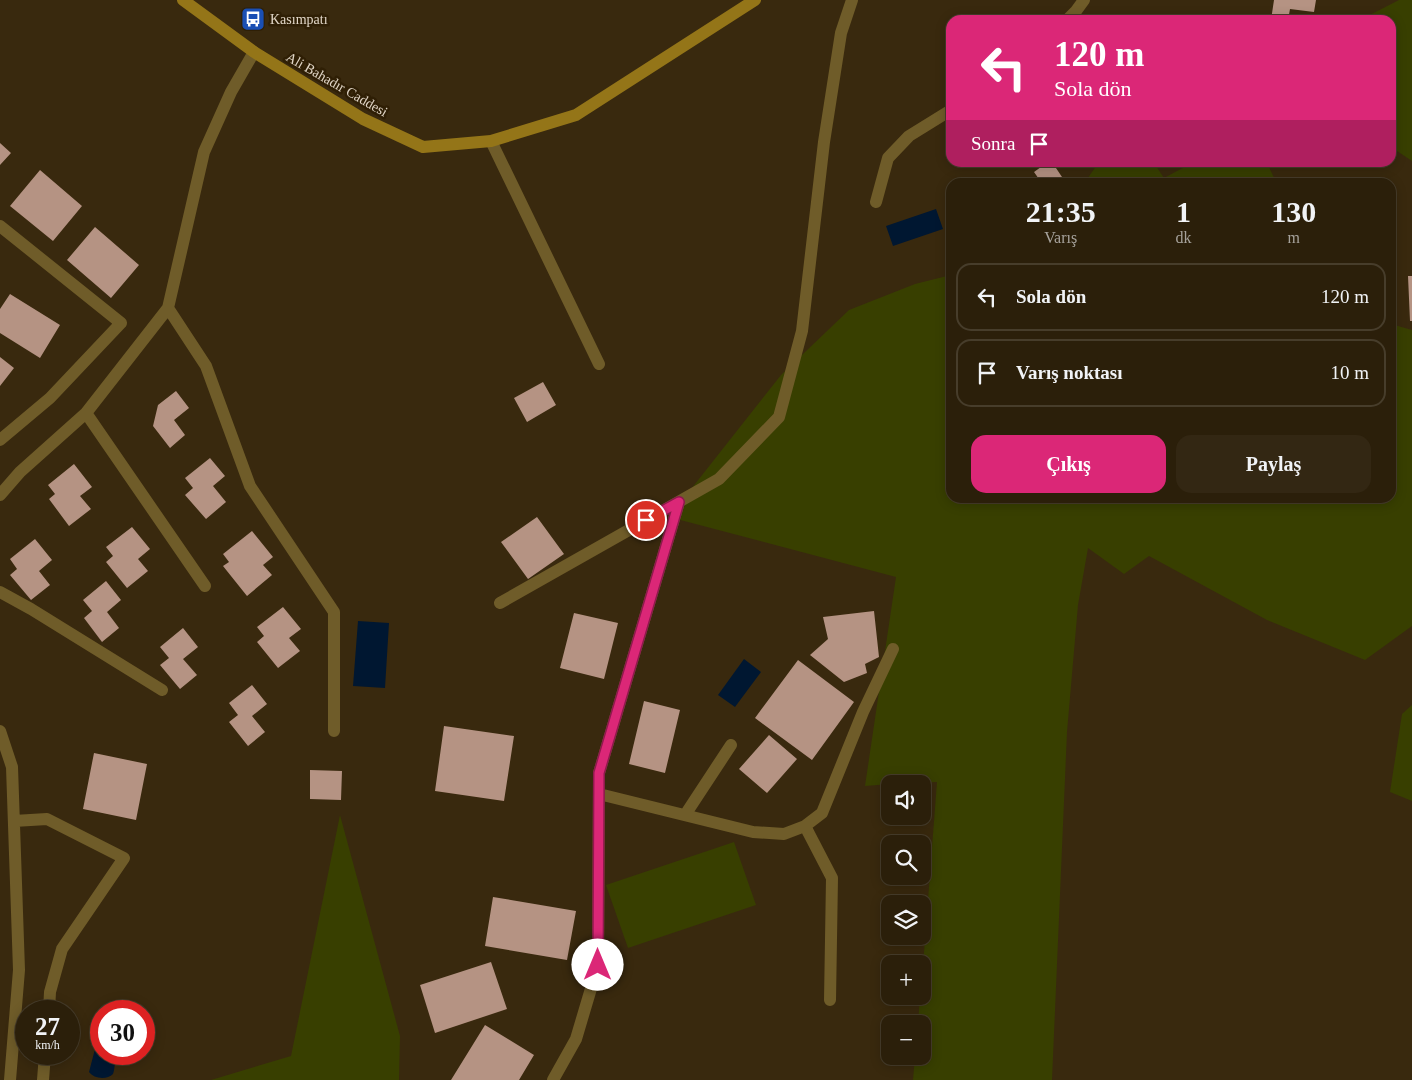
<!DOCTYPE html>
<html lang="tr">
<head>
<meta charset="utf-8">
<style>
	body { margin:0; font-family:"Times New Roman",serif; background:#332713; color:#f1f3f6; height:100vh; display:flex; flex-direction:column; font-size:19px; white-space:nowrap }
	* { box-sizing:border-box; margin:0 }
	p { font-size:16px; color:#a6a29c }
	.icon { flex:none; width:28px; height:28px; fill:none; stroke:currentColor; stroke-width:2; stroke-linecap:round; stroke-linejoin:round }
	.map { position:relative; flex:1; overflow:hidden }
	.sheet { position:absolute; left:946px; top:178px; width:450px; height:325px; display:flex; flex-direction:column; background:#2b1f0a; border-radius:15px; box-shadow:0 2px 12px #0003,0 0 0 1px #473d2b }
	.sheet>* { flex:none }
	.guide { position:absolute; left:946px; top:15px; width:450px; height:152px; border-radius:15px; box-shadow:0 2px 12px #0003,0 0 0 1px #473d2b; background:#db2777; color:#fff; overflow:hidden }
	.tools { position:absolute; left:881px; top:775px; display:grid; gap:10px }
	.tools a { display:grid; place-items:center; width:50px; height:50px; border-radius:10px; background:#2b1f0a; box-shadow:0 2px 12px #0003,0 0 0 1px #473d2b; font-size:25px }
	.speed { position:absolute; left:15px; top:1000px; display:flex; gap:10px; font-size:25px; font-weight:700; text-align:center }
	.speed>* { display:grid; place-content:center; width:65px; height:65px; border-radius:50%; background:#2b1f0a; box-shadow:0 2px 12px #0003,0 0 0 1px #473d2b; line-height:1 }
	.speed small { font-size:12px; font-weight:400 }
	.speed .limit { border:8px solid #d22; background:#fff; color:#111 }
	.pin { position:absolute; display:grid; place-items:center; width:42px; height:42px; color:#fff; margin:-21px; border:2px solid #fff; border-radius:50%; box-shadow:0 1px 5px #0007 }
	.me { position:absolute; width:55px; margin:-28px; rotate:0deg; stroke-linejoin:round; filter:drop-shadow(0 0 4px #0008) }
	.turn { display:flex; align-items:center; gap:18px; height:105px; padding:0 25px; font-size:22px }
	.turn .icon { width:65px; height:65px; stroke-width:2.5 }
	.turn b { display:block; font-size:35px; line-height:42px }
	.then { display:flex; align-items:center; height:48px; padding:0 25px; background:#0003; gap:10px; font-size:19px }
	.eta { display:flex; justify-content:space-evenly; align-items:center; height:85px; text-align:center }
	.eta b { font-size:30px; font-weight:800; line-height:35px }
	.primary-button { display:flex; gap:10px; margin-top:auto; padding:10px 25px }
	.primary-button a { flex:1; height:58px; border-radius:15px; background:#db2777; color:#fff; font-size:20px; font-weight:800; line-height:58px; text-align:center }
	.primary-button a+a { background:#332713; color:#f1f3f6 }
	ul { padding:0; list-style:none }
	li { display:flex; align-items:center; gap:15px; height:68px; margin:0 10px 8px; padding:0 15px; border:2px solid #473d2b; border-radius:15px }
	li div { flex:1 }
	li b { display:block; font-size:19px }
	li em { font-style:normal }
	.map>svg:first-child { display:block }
</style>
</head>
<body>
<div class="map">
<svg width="1412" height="1080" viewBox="0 0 1412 1080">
	<rect width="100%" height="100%" fill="#39290e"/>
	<path fill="#383f00" d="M1399,0H1412V161L1391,147V20H1360Z
		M1099,162L1154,163L1164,178L1192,163H1267L1276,182H1085Z
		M951,275V498H1391V324L1412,330V626L1365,660L1267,620L1149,556L1124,574L1088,548L1078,605L1067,732L1052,1080H913L915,1056H922V1024H918L920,996H922L923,965L937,782L890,784L865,786L896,577L669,517L781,375L849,310L915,284Z
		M1412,705V801L1390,792L1402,714Z
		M340,815L400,1036L399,1080H211L291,1056Z
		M734,842L756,905L628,948L606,885Z"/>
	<path fill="#001731" d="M936,209L943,229L893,246L886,226Z
		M358,621L389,623L385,688L353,686Z
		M744,659L761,672L735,707L718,695Z
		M101,1029V1054H115C115,1060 115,1069 113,1074C107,1080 94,1079 89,1072L100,1030Z"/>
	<path fill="#b59383" d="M1274,0H1316L1314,12L1290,9L1288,20H1271Z
		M0,143L11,153L0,165Z
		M1048,162H1052L1062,177L1054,182H1041L1034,172Z
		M40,170L82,206L53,241L10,206Z
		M95,227L139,265L111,298L67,260Z
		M1408,276H1412V321H1410Z
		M10,294L60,325L40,358L0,333V309Z
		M0,357L14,368L0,386Z
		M543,382L556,405L527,422L514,398Z
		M176,391L189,408L174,420L185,435L170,448L153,426L158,405Z
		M210,458L225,476L213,486L226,502L206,519L185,495L193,488L185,478Z
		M74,464L92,487L80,496L91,509L69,526L49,499L55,494L48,485Z
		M537,517L564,554L528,579L501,542Z
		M132,527L150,549L138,559L148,571L127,588L106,562L113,556L106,547Z
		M252,531L273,557L263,565L272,575L247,596L223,566L229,562L223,554Z
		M35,539L52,560L39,571L50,585L31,600L10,575L17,569L10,559Z
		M106,581L121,600L107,612L119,628L102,642L84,618L92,611L83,600Z
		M283,607L301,629L289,638L300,651L278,668L257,642L264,636L257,627Z
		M874,611L879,657L865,664L867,673L844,682L810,655L828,639L823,617Z
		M574,613L618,623L604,679L560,668Z
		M183,628L198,647L183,659L197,675L180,689L160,665L169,658L160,647Z
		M798,660L854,702L812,760L755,718Z
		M252,685L267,704L252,716L265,732L248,746L229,722L238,715L229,703Z
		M644,701L680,710L665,773L629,764Z
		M444,726L514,736L504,801L435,791Z
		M769,735L797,759L767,793L739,769Z
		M94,753L147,764L136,820L83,809Z
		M310,770L342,771L341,800L310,799Z
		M493,897L576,911L567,960L485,946Z
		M491,962L507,1009L435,1033L420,985Z
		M485,1025L534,1055L519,1080H451Z"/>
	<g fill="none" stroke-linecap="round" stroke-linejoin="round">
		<path stroke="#6f5c29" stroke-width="12" d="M0,226L121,323L50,398L0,440"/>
		<path stroke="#6f5c29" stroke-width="12" d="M1067,20L1076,11L1084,0
			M491,141L599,364
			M876,202L888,158L909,136L951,110
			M168,308L206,366L250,486L334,612V731
			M86,413L205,586
			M0,495L20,472L86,413L168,308L204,152L231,92L254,52
			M0,592L31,609L162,690
			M500,603L719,479L779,417L802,331L824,142L841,33L852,0
			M0,731L12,767L19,970L10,1080
			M599,794L753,832L784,834L805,826L822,813L863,712L893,649
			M685,815L731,745
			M14,821L47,819L124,858L62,949L50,992L49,1011
			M805,826L832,878L830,1000
			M43,1080L45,1054
			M553,1080L576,1039L598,965L599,773L679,502"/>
		<path stroke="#947518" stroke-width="12" d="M183,0L254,52L363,119L423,147L491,141L576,115L755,0"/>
	</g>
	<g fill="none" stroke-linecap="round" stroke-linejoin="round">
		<g stroke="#8e194d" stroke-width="12">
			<path id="route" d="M598,965L599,773L679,502L646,520"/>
		</g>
		<use href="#route" stroke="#db2777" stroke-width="9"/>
	</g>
	<defs>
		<g id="bus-square" transform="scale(1.25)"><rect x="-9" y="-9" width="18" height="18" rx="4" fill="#1a4fb4" stroke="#2f1f05"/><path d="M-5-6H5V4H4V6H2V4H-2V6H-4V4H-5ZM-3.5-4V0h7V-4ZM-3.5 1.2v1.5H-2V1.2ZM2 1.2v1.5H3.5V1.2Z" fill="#fff"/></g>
	</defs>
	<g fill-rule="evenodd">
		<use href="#bus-square" x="253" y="19"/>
	</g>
	<g text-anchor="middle" stroke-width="5" stroke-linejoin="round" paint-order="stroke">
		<g font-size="14" fill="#e1d6c7" stroke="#2f1f05" text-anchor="start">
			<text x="270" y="24">Kasımpatı</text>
		</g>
		<g font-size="14" fill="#e1d6c7" stroke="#2f1f05">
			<text transform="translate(337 84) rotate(30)" y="5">Ali Bahadır Caddesi</text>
		</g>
	</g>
</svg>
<div class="tools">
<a><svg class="icon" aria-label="sound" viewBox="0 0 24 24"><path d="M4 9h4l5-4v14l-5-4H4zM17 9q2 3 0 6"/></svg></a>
<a><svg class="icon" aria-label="search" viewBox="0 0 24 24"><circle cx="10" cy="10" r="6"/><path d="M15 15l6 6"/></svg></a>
<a><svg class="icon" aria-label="layers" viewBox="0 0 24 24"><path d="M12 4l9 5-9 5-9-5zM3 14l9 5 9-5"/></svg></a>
<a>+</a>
<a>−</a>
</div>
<div class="speed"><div>27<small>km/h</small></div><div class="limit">30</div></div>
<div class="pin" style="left:646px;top:520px;background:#d93025"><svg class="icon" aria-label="arrive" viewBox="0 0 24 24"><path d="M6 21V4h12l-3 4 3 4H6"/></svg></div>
<svg class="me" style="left:598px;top:965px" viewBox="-20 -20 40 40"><circle r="19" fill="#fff"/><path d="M0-13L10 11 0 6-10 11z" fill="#db2777"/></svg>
<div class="guide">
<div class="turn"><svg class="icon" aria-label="left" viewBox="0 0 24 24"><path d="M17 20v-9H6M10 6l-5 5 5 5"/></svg><div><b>120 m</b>Sola dön</div></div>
<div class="then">Sonra<svg class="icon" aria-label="arrive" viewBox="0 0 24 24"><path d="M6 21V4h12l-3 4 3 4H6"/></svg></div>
</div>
<section class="sheet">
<div class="eta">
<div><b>21:35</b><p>Varış</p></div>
<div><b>1</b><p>dk</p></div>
<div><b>130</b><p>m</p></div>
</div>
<ul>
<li><svg class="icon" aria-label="left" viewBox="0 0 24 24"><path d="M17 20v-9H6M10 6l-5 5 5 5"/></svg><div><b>Sola dön</b></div><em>120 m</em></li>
<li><svg class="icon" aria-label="arrive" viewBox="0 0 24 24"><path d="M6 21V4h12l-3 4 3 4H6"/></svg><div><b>Varış noktası</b></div><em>10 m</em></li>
</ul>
<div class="primary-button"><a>Çıkış</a><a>Paylaş</a></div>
</section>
</div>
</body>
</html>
